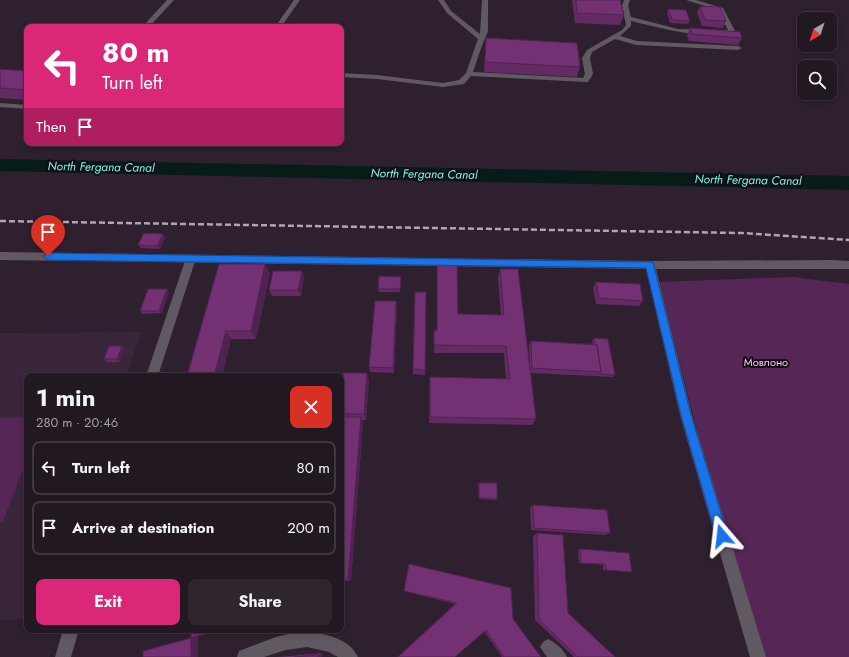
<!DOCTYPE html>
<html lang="en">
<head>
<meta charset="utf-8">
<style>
	body { margin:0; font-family:Jost,sans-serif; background:#2e252f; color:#f1f3f6; height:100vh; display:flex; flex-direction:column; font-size:15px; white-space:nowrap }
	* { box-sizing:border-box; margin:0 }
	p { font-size:13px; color:#a2a0a5 }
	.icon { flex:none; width:22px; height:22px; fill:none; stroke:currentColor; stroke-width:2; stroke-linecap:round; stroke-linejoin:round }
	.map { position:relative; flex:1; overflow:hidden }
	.details { position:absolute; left:24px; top:373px; width:320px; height:260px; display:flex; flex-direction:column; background:#221822; border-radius:8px; box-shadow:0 2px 6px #0003,0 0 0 1px #3f3740 }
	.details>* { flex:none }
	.banner { position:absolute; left:24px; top:24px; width:320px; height:122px; border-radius:8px; box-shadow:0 2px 6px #0003,0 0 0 1px #3f3740; background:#db2777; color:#fff; overflow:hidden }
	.needle { width:26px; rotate:219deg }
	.tools { position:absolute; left:797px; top:12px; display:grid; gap:8px }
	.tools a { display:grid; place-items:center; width:40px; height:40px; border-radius:8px; background:#221822; box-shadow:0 2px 6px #0003,0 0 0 1px #3f3740; font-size:20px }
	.pin { position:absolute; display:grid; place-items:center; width:34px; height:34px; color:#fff; margin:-41px -17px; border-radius:50% 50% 50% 0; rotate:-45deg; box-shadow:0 0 4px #0007 }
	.pin .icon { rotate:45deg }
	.me { position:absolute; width:44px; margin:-22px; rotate:343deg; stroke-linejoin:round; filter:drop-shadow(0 0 3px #0008) }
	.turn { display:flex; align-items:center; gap:14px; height:84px; padding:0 12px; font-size:18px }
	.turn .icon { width:52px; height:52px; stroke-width:2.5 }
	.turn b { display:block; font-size:28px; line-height:34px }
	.then { display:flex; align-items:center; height:38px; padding:0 12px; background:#0003; gap:8px; font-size:15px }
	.round { display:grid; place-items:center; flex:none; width:42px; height:42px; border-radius:8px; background:#2e252f }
	.overview { display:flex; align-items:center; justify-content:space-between; height:68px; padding:0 12px }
	h1 { font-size:24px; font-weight:700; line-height:30px }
	.button { display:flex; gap:8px; margin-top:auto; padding:8px 12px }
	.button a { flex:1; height:46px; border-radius:8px; background:#db2777; color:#fff; font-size:16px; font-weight:700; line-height:46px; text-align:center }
	.button a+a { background:#2e252f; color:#f1f3f6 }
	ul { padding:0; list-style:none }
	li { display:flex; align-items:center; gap:12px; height:54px; margin:0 8px 6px; padding:0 4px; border:2px solid #3f3740; border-radius:8px }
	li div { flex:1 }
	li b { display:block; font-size:15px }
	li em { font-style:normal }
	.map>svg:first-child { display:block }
</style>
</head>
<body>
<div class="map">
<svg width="849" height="657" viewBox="0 0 849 657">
	<rect width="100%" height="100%" fill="#2e202e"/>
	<path fill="#3a263a" d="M141,332L126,376H27V619L0,620V333Z"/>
	<path fill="#562656" d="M793,277L849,284V657H755L659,282Z
		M27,417V460L3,521H0V418Z"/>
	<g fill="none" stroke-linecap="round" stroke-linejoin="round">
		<path fill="#071b18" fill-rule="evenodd" d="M0,159L849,176V190L0,171Z"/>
		<path fill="#615961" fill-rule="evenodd" d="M167,0H174L149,27H142Z
			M294,0H300L281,27H275Z
			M438,0H444L451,11L480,34L482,0H488V31L480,51L473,72L583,78L585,74L582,58L587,50L622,30L626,25L622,6L624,0H630L628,6L631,17L678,29L728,30L718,10L686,0H696L723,8L735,31C719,44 652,26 631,21V26L620,36L637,41L738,46L742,48L738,50L636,45L615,39L592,52L590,58L593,74L588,82H585L471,76L464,84L443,87L377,79L341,77V73L377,75L443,83L459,80L466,73L478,39L447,13Z
			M0,103L27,105V109L0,107Z
			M191,254L196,258L158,376H146L186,258Z
			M63,630H79L71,657H55Z"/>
		<path fill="#615961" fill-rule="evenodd" d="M0,252L650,261L655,265L650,269L0,260Z
			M297,632C316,631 349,636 358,657H338L329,652L307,647L286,650L264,657H237L239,651L276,637Z
			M548,639C556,643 563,649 567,657H547L540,647L543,642Z"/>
		<path fill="#615961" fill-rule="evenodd" d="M832,260L849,261V269H656L692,415L766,657H750L680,415L645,265L650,261Z"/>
		<path stroke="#b0a5b0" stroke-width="2.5" stroke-dasharray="6 3" stroke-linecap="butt" d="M0,221L742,233L849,240"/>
	</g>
	<path fill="#632a64" d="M572,0H620L624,15L620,25L575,23Z
		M700,6L726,21L723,28L702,26L697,13Z
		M668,9L690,21L688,24L670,23L667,12Z
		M690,28L742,38L738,45L689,41L687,35Z
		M486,38L580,67L577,77L484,72Z
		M0,69L27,71V100L0,98Z
		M163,234L165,237L160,249L141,248L138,245Z
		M437,265L458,314L501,315L498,278L500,269L530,367L529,346L531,341L593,344L592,341L594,338L615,375L613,377L531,373L536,419L532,425L429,423L430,377L506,379L504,353H434V330H437Z
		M302,271L304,277L301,296H272L269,290Z
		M270,273L256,339H231L222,376H187Z
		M401,277L400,292H379L378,289Z
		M596,282L643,301L639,306L596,304L593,288Z
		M167,289L169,292L162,313L143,314L140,311Z
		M426,292L425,375L413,374V369Z
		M396,301L397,307L394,373L370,372L369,367Z
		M122,346L125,348L120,362H107L104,359Z
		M369,380L366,420H362L363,423L351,581H341V388Z
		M479,483L497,499L496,500L479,499L478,484Z
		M533,505L610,533L605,535L531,530L530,508Z
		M537,533L568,613L615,657H574L535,620L533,536Z
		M580,549L632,572H629L603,570V565L579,563L578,550Z
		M409,564L513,619L541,657H502L484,631L455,657H397L455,604L404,591Z
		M322,653V657H277Z"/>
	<path fill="#502251" d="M163,234L165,237L160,249L157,246Z
		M265,264L270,273L256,339L251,331Z
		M302,271L304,277L301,296L298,290Z
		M167,289L169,292L162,313L159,311Z
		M396,301L397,307L394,373L393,368Z
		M226,331L231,339L222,376H214Z
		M122,346L125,348L120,362L117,359Z
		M367,373L369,380L366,420L364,414Z
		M361,417L363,423L351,581L348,580Z
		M219,630H223L198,637V657H191V638Z
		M322,653V657H318V655Z"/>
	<path fill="#733174" stroke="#502251" d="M576,0H620L624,15L577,13Z
		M700,6L720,7L726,21L705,20Z
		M668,9L686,10L690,21L672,20Z
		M690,28L740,32L742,38L692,34Z
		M486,38L577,43L580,67L485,62Z
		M0,69L27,71V90L0,88Z
		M144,233L163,234L157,246L138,245Z
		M219,264H265L251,331H226L214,376H187Z
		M437,265H457L458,314L504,315L500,269H518L536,419L430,417V377L510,379L506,346L434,345V330L437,331Z
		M273,271H302L298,290H269Z
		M379,276L401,277L400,289H378Z
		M596,282L640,284L643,301L599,298Z
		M148,289H167L159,311H140Z
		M415,292H426L425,370L413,369Z
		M375,301H396L393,368L369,367Z
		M594,338L608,339L615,375L599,374L601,372L597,345L595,344Z
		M531,341L597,345L601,372L532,368Z
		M109,346H122L117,359H104Z
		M343,373H367L364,414H341V388H342Z
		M341,417H361L348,580H341Z
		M479,483H497V499L479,498Z
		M533,505L607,510L610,533L534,528Z
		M537,533L563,535L568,613L615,657H578L539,620Z
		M580,549L629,553L632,572L606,570L605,564L581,563Z
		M409,564L511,588L513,619L541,657H504L486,630L455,657H398L457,603L404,591Z
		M191,630H219L191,638V657H143V651L191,638Z
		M318,655V657H294Z"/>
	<path fill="#1a73e8" stroke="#114b97" d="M48,253L653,262L691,415L728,536L726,540L722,542L718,540L716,536L681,415L646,268L48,260L43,256Z"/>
	<g text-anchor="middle" stroke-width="4" stroke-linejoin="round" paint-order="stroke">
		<g font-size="11" fill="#fcc4fb" stroke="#130c12">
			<text x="766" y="366">Мовлоно</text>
		</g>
		<g font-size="12" font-style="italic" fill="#6efeed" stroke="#130c12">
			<text transform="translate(101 167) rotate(1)" y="4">North Fergana Canal</text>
			<text transform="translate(424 174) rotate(1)" y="4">North Fergana Canal</text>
			<text transform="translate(748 180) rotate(1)" y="4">North Fergana Canal</text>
		</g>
	</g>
</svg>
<div class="tools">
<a><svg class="needle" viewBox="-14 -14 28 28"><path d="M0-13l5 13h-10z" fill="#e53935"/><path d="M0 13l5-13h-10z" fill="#a2a0a5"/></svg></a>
<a><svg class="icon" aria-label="search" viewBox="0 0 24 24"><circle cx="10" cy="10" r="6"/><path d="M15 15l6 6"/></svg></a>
</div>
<div class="pin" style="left:48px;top:256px;background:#d93025"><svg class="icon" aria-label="arrive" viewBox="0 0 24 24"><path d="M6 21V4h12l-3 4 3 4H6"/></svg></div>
<svg class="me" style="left:722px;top:536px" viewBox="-20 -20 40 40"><path d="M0-17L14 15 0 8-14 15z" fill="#1a73e8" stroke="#fff" stroke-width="4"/></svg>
<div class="banner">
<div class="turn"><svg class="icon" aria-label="left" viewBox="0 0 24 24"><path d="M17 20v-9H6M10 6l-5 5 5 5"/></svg><div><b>80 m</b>Turn left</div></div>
<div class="then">Then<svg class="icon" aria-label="arrive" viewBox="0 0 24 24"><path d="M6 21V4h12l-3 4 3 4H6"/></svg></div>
</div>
<section class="details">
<div class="overview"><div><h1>1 min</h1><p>280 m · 20:46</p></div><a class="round" style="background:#d93025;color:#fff"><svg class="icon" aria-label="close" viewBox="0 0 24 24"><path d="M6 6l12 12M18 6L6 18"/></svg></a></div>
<ul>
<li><svg class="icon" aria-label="left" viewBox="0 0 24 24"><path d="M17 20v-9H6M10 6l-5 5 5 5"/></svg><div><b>Turn left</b></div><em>80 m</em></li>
<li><svg class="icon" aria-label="arrive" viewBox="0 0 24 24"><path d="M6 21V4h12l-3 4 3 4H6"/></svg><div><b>Arrive at destination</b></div><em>200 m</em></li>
</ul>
<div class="button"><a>Exit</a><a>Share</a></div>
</section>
</div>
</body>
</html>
